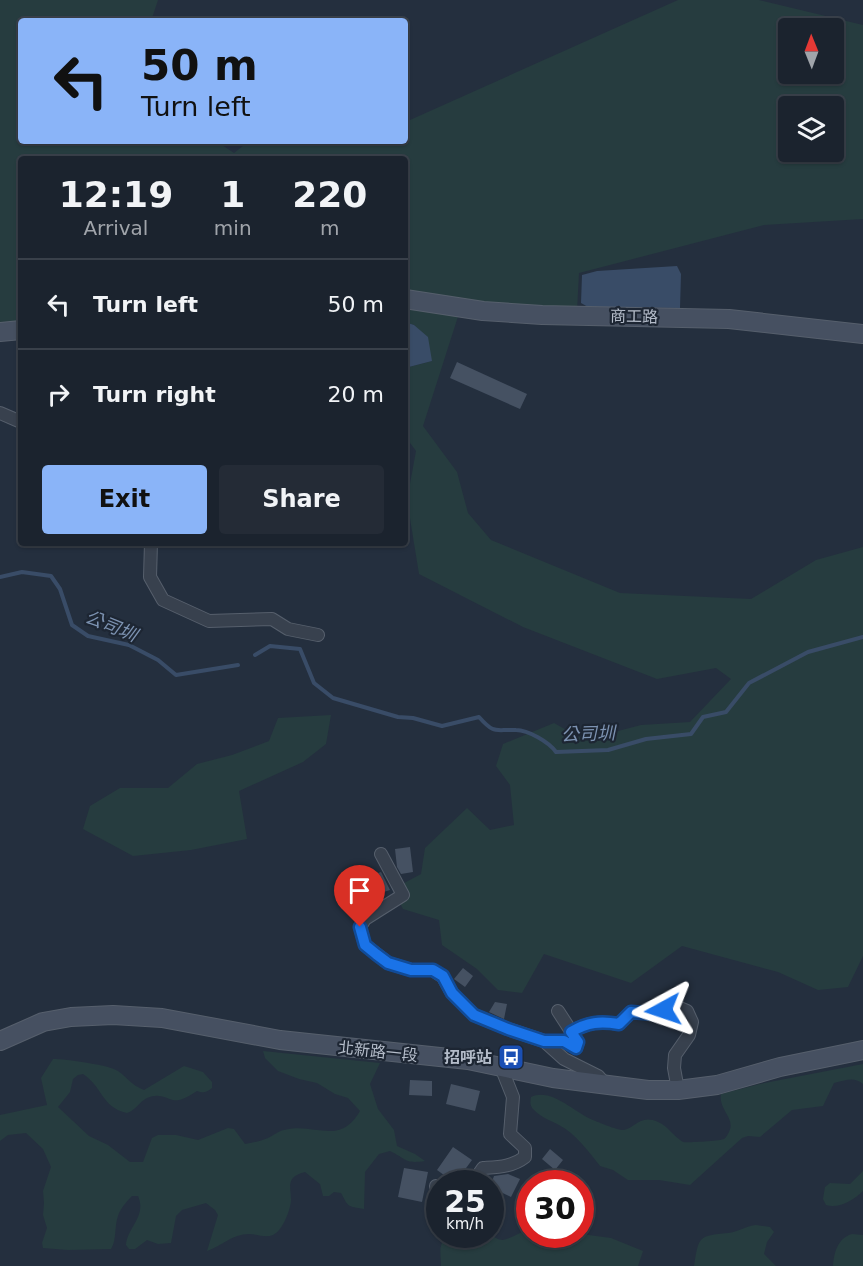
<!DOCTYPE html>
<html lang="en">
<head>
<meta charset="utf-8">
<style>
	body { margin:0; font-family:"DejaVu Sans","Noto Sans TC",sans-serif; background:#242b36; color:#f1f3f6; height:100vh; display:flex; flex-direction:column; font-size:22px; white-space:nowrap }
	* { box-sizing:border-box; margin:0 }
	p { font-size:20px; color:#a0a4aa }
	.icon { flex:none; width:33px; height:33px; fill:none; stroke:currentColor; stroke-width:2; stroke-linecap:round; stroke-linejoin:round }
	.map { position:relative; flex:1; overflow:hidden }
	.panel { position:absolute; left:18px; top:156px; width:390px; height:390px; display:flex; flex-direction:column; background:#1b232e; border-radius:6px; box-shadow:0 2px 4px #0004,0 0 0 2px #39404a }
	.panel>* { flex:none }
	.top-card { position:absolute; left:18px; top:18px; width:390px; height:126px; border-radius:6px; box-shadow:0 2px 4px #0004,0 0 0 2px #39404a; background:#8ab4f8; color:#111; overflow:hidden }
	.needle { width:39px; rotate:359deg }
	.tools { position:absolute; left:778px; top:18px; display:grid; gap:12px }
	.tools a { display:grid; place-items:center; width:66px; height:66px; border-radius:6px; background:#1b232e; box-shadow:0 2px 4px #0004,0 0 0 2px #39404a; font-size:30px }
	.speed { position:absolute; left:426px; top:1170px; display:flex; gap:12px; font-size:30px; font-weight:700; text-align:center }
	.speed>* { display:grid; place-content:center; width:78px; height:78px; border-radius:50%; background:#1b232e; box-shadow:0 2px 4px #0004,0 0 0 2px #39404a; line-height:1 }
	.speed small { font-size:15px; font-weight:400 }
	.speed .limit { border:9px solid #d22; background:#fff; color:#111 }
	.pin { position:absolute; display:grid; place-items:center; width:51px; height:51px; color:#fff; margin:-62px -26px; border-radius:50% 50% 50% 0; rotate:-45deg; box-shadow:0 0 6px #0007 }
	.pin .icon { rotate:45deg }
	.me { position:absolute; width:66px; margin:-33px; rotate:265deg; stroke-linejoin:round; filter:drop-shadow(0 0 4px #0008) }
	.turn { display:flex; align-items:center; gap:21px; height:126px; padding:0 24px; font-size:27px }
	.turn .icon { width:78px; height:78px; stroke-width:2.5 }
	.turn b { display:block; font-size:42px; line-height:51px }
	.eta { display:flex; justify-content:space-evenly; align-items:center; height:102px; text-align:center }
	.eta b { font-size:36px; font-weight:800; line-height:42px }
	.action { display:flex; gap:12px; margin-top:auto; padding:12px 24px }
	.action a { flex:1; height:69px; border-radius:6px; background:#8ab4f8; color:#111; font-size:24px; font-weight:800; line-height:69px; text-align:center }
	.action a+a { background:#242b36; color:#f1f3f6 }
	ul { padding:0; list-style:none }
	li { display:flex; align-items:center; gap:18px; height:90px; padding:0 24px; border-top:2px solid #39404a }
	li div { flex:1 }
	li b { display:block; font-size:22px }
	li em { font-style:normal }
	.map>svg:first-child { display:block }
</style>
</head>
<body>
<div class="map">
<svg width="863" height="1266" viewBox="0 0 863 1266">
	<rect width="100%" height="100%" fill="#242f3e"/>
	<path fill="#263c3f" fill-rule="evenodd" d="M0,0H158L151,21H21V141H216L234,153L249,141H405V120H410L678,0H759L863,25V219L764,225L579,273L577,311L462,301L405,291V159H21V321L0,322ZM789,28H834V74H789ZM789,106H834V152H789Z
		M405,297L462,304L423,426L457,472L468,513L491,540L620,593L751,599L816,560L863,547V956L848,987L818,990L778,972L682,946L631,983L544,954L522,993L498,990L477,969L442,945L439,920L403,909L393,889L421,874L425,848L467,808L490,830L514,825L510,785L496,766L503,744L554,723L584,740L641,725L690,722L731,679L716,668L657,679L523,627L419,574L407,500L416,451L405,436V368L432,361L414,325L405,322Z
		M331,715L326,744L303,762L239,791L247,839L191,850L133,856L83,829L90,806L120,788H168L197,764L232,755L269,741L278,718Z
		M263,1051L380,1063L370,1084L378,1109L394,1130L397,1146L415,1154L425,1161C404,1164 407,1159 390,1151L379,1154L365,1172L364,1209C347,1206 349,1208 341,1193L334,1192L329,1196H323L320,1184L305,1172C285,1177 291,1187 291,1200C291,1208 284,1225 279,1230C270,1241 260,1234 249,1234C232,1234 222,1246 207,1251L218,1215L215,1210L206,1203L182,1210L176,1216L171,1243L158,1244L147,1240L135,1249H129L126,1245C127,1228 147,1216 138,1196H132C127,1201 120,1209 118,1216C114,1227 117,1239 111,1249L68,1250L43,1248L42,1243L47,1228L43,1215L44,1203L43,1191L51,1167L43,1149L26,1133L8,1135L0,1141V1115L47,1105L41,1078L53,1059C65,1059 110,1065 118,1071C129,1079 130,1084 144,1090L184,1066L203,1072L212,1082V1088C206,1093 203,1093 197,1091C192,1094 185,1099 179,1100C169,1102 162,1091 147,1098C139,1102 136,1110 127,1113C101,1107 103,1087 83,1074L78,1075L73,1079L70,1092L58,1107L89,1136L108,1145L130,1162H143L152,1138L158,1135H176L198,1140L228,1128L234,1129L245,1144C252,1143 261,1141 268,1138C273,1136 278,1131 284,1130C315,1122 339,1147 360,1111L348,1098L335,1094L317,1083L299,1079L278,1071L265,1058Z
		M863,1064V1084C853,1076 845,1081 834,1083L823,1106L792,1110L760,1137L748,1136L742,1138L690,1185L659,1180H628L613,1170L600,1166C589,1152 575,1133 559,1125C550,1120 542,1118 534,1110C530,1106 530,1103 531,1097C551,1087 575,1113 593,1120C598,1122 619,1131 624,1130C635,1128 640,1114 658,1122C668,1126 674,1137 683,1142C685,1143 720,1141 724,1139C726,1138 728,1134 729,1132C736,1118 718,1110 721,1094L760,1084Z
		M863,1171V1191C854,1200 839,1209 826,1205L823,1199L825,1187L830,1183L850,1184Z
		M756,1225L770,1227L774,1232L767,1242L764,1254L776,1266H694C699,1236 698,1236 728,1233C738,1232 746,1226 756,1225Z
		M529,1229L530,1234H581L611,1238L643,1251L638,1266H441C441,1259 439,1249 442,1243C446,1233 481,1232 490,1235C496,1237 497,1240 503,1240C513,1238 520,1232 529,1229Z
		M852,1234L863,1235V1266H833C834,1252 838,1238 852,1234Z"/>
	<path fill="#394c67" d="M677,266L681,274L680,308L588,307L581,303L582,275L597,271Z
		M405,322L414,325L428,337L432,361L405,368Z"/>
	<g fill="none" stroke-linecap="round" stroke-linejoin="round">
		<path stroke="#394c67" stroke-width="4" d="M0,577L22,572L51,576L60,589L72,625L88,636L129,645L158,660L176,675L238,665
			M255,655L270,646L300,649L314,683L333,698L398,717L413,718L442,726L479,717C495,735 495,729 516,730C528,730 549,742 556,752L608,750L646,739L691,734L703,717L726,712L749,683L808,652L863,637"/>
	</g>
	<path fill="#455162" d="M457,362L527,394L520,409L450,378Z
		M410,847L413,872L401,874L397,867L395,849Z
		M381,872L390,890L361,899L355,881Z
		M463,968L473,976L465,987L454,979Z
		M495,1002L507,1004L504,1019L489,1012Z
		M410,1080L432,1081V1096L409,1095Z
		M451,1084L480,1091L475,1111L446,1104Z
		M453,1147L472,1160L455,1183L437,1170Z
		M550,1149L563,1160L555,1170L542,1159Z
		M404,1168L428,1172L422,1202L398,1197Z
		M508,1174L520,1179L511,1197L490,1187L494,1176Z"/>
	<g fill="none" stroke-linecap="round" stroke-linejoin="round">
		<g stroke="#565f6c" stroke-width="14">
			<path id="street" d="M0,413L21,422
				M151,543L150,577L163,600L209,621L272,619L288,629L318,635
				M381,854L403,895L365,919L360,927L365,945L388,963L411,970H433L443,977L452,993L474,1015L508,1029L544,1041L564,1059L598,1076L606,1085
				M571,1032C588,1022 600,1021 619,1024L631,1012L657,1014L663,1010L664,1004L675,1006L687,1011L692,1022L689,1035L675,1055L674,1068L678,1090
				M544,1041H564L576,1048L578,1042L558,1011
				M472,1184L483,1168C498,1167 512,1167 525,1157V1148L510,1134L513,1097L501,1067
				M436,1186H440"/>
		</g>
		<g stroke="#565f6c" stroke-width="20">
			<path id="secondary" d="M405,299L483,311L542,315L729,319L863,334
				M0,332L21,330
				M0,1041L43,1022L71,1017L113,1015L162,1018L280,1040L468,1060L553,1078L648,1090H678L717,1085L780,1067L863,1050"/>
		</g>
		<use href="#street" stroke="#38414e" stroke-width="12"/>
		<use href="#secondary" stroke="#465061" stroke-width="18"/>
	</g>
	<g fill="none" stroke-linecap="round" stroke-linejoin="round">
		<g stroke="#114b97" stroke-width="15">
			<path id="route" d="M360,927L365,945L376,954L388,963L411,970H433L443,976L452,993L474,1015L508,1029L544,1041H564L576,1048L578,1042L571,1032C588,1022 600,1021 619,1024L631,1012L657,1014L663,1010"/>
		</g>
		<use href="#route" stroke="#1a73e8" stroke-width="10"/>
	</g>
	<defs>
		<g id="bus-square" transform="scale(1.35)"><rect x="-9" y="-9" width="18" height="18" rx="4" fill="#1a4fb4" stroke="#1d2633"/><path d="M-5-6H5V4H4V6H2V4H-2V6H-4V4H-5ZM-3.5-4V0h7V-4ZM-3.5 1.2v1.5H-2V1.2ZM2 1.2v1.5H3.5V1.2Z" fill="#fff"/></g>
	</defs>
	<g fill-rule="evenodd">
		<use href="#bus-square" x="511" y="1057"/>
	</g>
	<g text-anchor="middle" stroke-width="4.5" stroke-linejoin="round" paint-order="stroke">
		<g font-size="16" fill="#b4bcc9" stroke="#1d2633">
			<text transform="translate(634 316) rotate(1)" y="6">商工路</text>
			<text transform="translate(378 1051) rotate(6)" y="6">北新路一段</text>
		</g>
		<g font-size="16" font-weight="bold" fill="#b4bcc9" stroke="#1d2633" text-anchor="end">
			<text x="492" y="1063">招呼站</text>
		</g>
		<g font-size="18" font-style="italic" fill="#7c92b1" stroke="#1d2633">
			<text transform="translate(111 626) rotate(22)" y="6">公司圳</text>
			<text transform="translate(588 734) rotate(-2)" y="6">公司圳</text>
		</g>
	</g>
</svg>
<div class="tools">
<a><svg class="needle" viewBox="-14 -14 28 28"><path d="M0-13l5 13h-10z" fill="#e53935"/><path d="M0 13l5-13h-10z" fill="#a0a4aa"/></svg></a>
<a><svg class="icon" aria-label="layers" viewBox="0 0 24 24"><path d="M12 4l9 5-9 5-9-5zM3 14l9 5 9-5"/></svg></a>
</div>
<div class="speed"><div>25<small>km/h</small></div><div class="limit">30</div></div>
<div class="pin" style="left:360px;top:927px;background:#d93025"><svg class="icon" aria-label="arrive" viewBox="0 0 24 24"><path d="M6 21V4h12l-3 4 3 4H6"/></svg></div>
<svg class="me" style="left:663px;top:1010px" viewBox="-20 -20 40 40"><path d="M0-17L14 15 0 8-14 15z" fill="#1a73e8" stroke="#fff" stroke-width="4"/></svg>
<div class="top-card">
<div class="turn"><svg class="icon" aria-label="left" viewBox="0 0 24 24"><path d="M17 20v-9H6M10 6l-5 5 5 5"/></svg><div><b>50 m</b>Turn left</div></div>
</div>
<section class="panel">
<div class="eta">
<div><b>12:19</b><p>Arrival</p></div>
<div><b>1</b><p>min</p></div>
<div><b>220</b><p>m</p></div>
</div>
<ul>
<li><svg class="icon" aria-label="left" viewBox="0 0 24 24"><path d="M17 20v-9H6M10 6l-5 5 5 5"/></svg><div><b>Turn left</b></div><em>50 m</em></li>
<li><svg class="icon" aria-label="right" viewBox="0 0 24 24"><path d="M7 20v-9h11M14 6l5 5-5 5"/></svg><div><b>Turn right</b></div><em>20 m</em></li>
</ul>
<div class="action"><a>Exit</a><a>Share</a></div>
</section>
</div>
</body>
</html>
